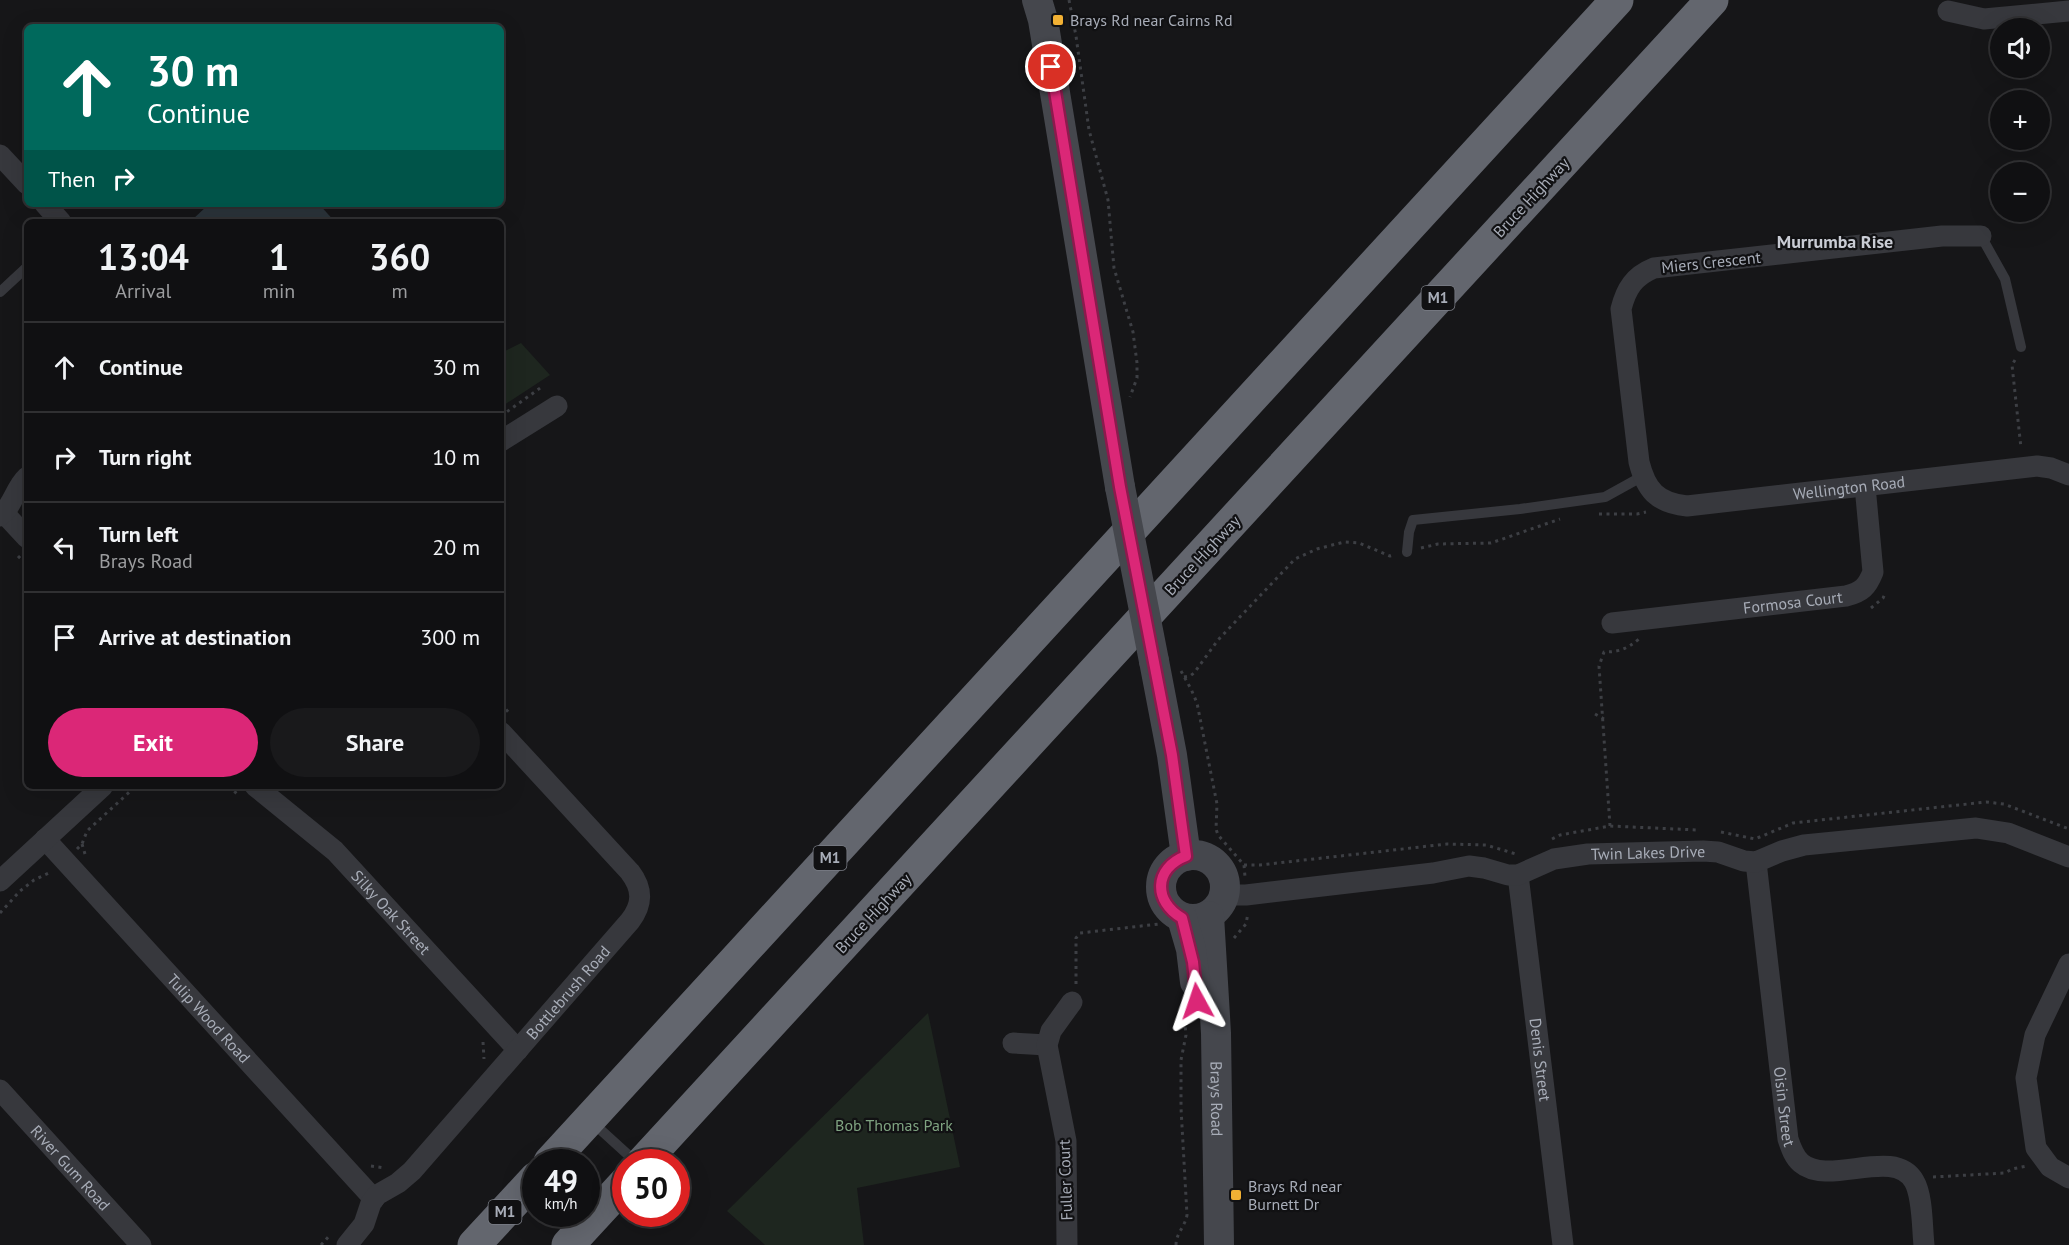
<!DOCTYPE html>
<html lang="en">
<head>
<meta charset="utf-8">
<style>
	body { margin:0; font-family:"PT Sans",sans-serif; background:#19191b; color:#f1f3f6; height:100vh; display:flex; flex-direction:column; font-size:22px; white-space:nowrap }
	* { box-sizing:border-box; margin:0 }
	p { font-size:20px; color:#9c9d9f }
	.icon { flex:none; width:33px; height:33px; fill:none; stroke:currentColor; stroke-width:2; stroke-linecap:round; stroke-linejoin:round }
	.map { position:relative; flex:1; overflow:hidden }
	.side { position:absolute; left:24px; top:219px; width:480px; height:570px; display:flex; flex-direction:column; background:#101012; border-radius:9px; box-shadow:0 6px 24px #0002,0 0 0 2px #303032 }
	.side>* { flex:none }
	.hud { position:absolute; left:24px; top:24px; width:480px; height:183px; border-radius:9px; box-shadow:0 6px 24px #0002,0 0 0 2px #303032; background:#00695c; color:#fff; overflow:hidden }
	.controls { position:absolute; left:1990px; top:18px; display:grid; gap:12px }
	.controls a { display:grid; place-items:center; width:60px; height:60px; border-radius:50%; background:#101012; box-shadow:0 6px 24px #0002,0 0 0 2px #303032; font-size:30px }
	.speed { position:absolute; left:522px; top:1149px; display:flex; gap:12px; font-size:30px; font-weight:700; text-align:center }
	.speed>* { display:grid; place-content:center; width:78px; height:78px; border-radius:50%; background:#101012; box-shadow:0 6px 24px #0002,0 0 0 2px #303032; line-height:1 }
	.speed small { font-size:15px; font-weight:400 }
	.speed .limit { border:9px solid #d22; background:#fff; color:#111 }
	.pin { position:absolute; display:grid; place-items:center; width:51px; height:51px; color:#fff; margin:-26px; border:3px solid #fff; border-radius:50%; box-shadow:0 2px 6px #0007 }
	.me { position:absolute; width:66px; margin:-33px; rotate:355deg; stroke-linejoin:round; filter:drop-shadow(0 0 4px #0008) }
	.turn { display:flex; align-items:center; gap:21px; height:126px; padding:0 24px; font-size:27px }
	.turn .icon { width:78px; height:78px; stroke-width:2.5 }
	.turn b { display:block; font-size:42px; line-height:51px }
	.then { display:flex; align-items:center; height:57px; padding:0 24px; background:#0003; gap:12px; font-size:22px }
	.eta { display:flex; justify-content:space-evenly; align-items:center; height:102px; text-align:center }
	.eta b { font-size:36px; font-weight:700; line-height:42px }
	.primary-button { display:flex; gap:12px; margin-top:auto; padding:12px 24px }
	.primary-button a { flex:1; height:69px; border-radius:36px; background:#db2777; color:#fff; font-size:24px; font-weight:700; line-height:69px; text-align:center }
	.primary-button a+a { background:#19191b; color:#f1f3f6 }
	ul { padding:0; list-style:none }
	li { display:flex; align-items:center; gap:18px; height:90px; padding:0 24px; border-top:2px solid #303032 }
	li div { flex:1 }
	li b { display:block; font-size:22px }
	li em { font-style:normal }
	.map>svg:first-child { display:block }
</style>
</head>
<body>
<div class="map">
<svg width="2069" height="1245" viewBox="0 0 2069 1245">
	<rect width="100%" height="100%" fill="#161618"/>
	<path fill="#1e261f" d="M521,343L550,375L501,407V353Z
		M928,1013L960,1167L857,1188L864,1245H765L727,1211Z"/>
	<path fill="#2c353c" d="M209,204H319L335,222H190Z"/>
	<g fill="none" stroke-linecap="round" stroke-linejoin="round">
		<path stroke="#3d3f44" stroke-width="3" stroke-dasharray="3 4.5" stroke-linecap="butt" d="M1069,0L1076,36L1089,130L1108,200L1114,268L1133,332L1137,363V378L1130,397
			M2015,360L2012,365L2021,448
			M501,416L543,386
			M1599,514H1637L1646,512
			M1421,548L1438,544L1491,543L1560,519
			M18,556L27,565
			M1871,608L1883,598L1885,594
			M1181,671L1191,689L1197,703L1217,804L1216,829L1218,835L1244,865L1245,877
			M1184,677L1190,676L1194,673L1218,640L1295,559L1317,549L1344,542L1359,543L1390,556L1394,555
			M501,704L511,715
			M1595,714L1604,719
			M229,786L238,795
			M1610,826L1599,666L1604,652C1619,652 1627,649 1639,639
			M1721,832L1755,839L1793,823L1986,802L2004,804L2069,829
			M1552,839L1560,835L1610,826L1697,830
			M82,844L85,854
			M77,849L82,844L87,831L136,786
			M1244,865H1260L1447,844L1486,845L1516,854
			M0,913L20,891L34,880L51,872
			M1234,938L1246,924L1248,913
			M1076,984V938L1080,933L1159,924
			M483,1042L484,1059
			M371,1166L385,1168
			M1933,1177L2005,1173L2012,1169L2027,1166
			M321,1245L330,1235
			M1176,1245C1176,1233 1185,1227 1187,1215L1181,1108V1060L1186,1035L1183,1002"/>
		<path stroke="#37383d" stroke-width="10" d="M1981,236L2005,279L2021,347
			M0,292L27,267
			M1407,552L1409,532L1413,520L1520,509L1605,497L1643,476
			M592,1122L636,1162"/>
		<g stroke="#37383d" stroke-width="21">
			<path d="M1948,11L1984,19L2069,11"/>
			<path d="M0,155L27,184"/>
			<path d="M45,204L61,222"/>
			<path id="s1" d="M1981,236H1942L1654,268C1634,276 1626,289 1621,309L1639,462C1646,490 1657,503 1687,506L2037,466L2051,468L2069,475"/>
			<path d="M501,441L557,406"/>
			<path d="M4,513L27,538"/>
			<path d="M0,516C13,506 15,488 27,477"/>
			<path id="s2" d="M1612,623L1846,596C1862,592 1867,587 1873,572L1865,486"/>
			<path id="s3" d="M255,786L335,851L518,1050"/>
			<path id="s4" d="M45,839L374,1199"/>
			<path id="s5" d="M1756,862L1788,1139C1791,1148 1794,1157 1801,1163C1829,1187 1894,1146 1914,1181C1923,1196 1922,1228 1924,1245"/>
			<path id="s6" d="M1518,875L1563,1245"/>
			<path d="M0,881L103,786"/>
			<path id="s7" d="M1225,895H1246L1433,873L1469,866L1484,868L1508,875H1518L1554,859L1588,854L1703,851L1718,852L1744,861L1756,862L1782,851L1804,845L1976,828L2008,833L2069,857"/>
			<path d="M2069,964L2035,1035L2026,1078L2036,1148L2050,1167L2069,1178"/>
			<path d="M1013,1043L1047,1045"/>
			<path id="s8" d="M0,1090L141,1245"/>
			<path id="s9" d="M347,1245L364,1224L371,1203L377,1195L398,1183L412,1171L630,921C643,904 643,889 630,872L501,732"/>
			<path d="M1067,1245L1066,1141L1047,1045L1051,1031L1072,1002"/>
		</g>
		<g stroke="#45474d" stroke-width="30">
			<path d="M1037,0L1043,20L1120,487"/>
			<path d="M1154,661L1172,755L1186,856"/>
			<circle cx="1193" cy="887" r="32"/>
			<path id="s10" d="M1209,916L1216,1033L1219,1245"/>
			<path d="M1182,918L1191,949L1195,982"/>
		</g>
		<path stroke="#63666e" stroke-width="33" d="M550,1162L1617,0
			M643,1162L1712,0
			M474,1245L536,1178
			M568,1245L626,1182"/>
		<path stroke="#45474d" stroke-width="30" d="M1120,487L1154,661"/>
	</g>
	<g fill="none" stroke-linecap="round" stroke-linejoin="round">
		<g stroke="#8e194d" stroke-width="15">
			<path id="route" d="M1051,67L1120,487L1172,755L1186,856C1154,868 1153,901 1182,918L1193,962L1197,1001"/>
		</g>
		<use href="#route" stroke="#db2777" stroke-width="10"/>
	</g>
	<g fill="#f2b134" stroke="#111113" stroke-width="2">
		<rect x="1052" y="14" width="12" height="12" rx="3"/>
		<rect x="1230" y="1189" width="12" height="12" rx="3"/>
	</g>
	<g text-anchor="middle" stroke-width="4.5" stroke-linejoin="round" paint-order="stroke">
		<g fill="#111113" stroke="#7b7e86" stroke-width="1.5">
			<rect x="1421.5" y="286" width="33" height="24" rx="4.5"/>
			<rect x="813.5" y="846" width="33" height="24" rx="4.5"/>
			<rect x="488.5" y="1200" width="33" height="24" rx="4.5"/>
		</g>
		<g font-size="15" font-weight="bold" fill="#a8adb8">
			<text x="1438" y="303">M1</text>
			<text x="830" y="863">M1</text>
			<text x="505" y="1217">M1</text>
		</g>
		<g font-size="16" fill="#a8adb8" stroke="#111113" text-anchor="start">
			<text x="1070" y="26">Brays Rd near Cairns Rd</text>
			<text x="1248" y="1192">Brays Rd near<tspan x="1248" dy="18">Burnett Dr</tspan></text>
		</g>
		<g font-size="16" fill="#a8adb8" stroke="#111113">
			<text transform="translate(1531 197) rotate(-47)" y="6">Bruce Highway</text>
			<text transform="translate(1711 262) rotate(-6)" y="6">Miers Crescent</text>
			<text dy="6" stroke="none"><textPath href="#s1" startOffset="772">Wellington Road</textPath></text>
			<text transform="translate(1202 555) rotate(-47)" y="6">Bruce Highway</text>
			<text dy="6" stroke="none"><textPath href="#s2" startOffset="182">Formosa Court</textPath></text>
			<text dy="6" stroke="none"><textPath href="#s7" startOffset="430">Twin Lakes Drive</textPath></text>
			<text dy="6" stroke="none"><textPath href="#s3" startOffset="186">Silky Oak Street</textPath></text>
			<text transform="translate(873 913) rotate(-47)" y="6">Bruce Highway</text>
			<text dy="6" stroke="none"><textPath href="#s9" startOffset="339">Bottlebrush Road</textPath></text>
			<text dy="6" stroke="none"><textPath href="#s4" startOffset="243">Tulip Wood Road</textPath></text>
			<text dy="6" stroke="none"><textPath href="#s6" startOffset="186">Denis Street</textPath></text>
			<text dy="6" stroke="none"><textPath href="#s10" startOffset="183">Brays Road</textPath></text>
			<text dy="6" stroke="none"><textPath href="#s5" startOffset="246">Oisin Street</textPath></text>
			<text dy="6" stroke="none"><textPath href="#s8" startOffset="105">River Gum Road</textPath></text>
			<text transform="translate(1065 1180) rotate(-92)" y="6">Fuller Court</text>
		</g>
		<g font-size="16" fill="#7fa381" stroke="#111113">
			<text x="894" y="1131">Bob Thomas Park</text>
		</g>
		<g font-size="18" font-weight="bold" fill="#c9ccd4" stroke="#111113">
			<text x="1835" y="248">Murrumba Rise</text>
		</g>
	</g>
</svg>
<div class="controls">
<a><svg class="icon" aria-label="sound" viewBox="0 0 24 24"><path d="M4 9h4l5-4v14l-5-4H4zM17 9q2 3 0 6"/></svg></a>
<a>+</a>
<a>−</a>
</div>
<div class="speed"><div>49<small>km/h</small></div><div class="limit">50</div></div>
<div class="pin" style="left:1051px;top:67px;background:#d93025"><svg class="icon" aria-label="arrive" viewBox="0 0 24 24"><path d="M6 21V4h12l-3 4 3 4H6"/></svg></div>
<svg class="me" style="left:1197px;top:1001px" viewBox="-20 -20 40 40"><path d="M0-17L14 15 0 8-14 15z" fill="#db2777" stroke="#fff" stroke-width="4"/></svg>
<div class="hud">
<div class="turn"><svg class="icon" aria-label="ahead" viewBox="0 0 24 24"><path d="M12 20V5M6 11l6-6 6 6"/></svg><div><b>30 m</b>Continue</div></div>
<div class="then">Then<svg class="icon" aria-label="right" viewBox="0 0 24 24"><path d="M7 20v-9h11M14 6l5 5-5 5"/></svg></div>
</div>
<section class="side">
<div class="eta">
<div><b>13:04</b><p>Arrival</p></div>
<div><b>1</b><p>min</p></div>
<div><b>360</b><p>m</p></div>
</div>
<ul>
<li><svg class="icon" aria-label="ahead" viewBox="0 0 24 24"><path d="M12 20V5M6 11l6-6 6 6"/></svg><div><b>Continue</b></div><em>30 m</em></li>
<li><svg class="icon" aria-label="right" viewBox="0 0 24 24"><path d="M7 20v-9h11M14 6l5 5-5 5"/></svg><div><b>Turn right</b></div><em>10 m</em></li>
<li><svg class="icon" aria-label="left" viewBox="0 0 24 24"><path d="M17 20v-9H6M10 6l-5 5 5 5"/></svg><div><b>Turn left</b><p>Brays Road</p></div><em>20 m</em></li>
<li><svg class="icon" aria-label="arrive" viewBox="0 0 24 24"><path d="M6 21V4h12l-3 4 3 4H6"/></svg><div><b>Arrive at destination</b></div><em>300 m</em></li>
</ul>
<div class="primary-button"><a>Exit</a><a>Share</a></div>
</section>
</div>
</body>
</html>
